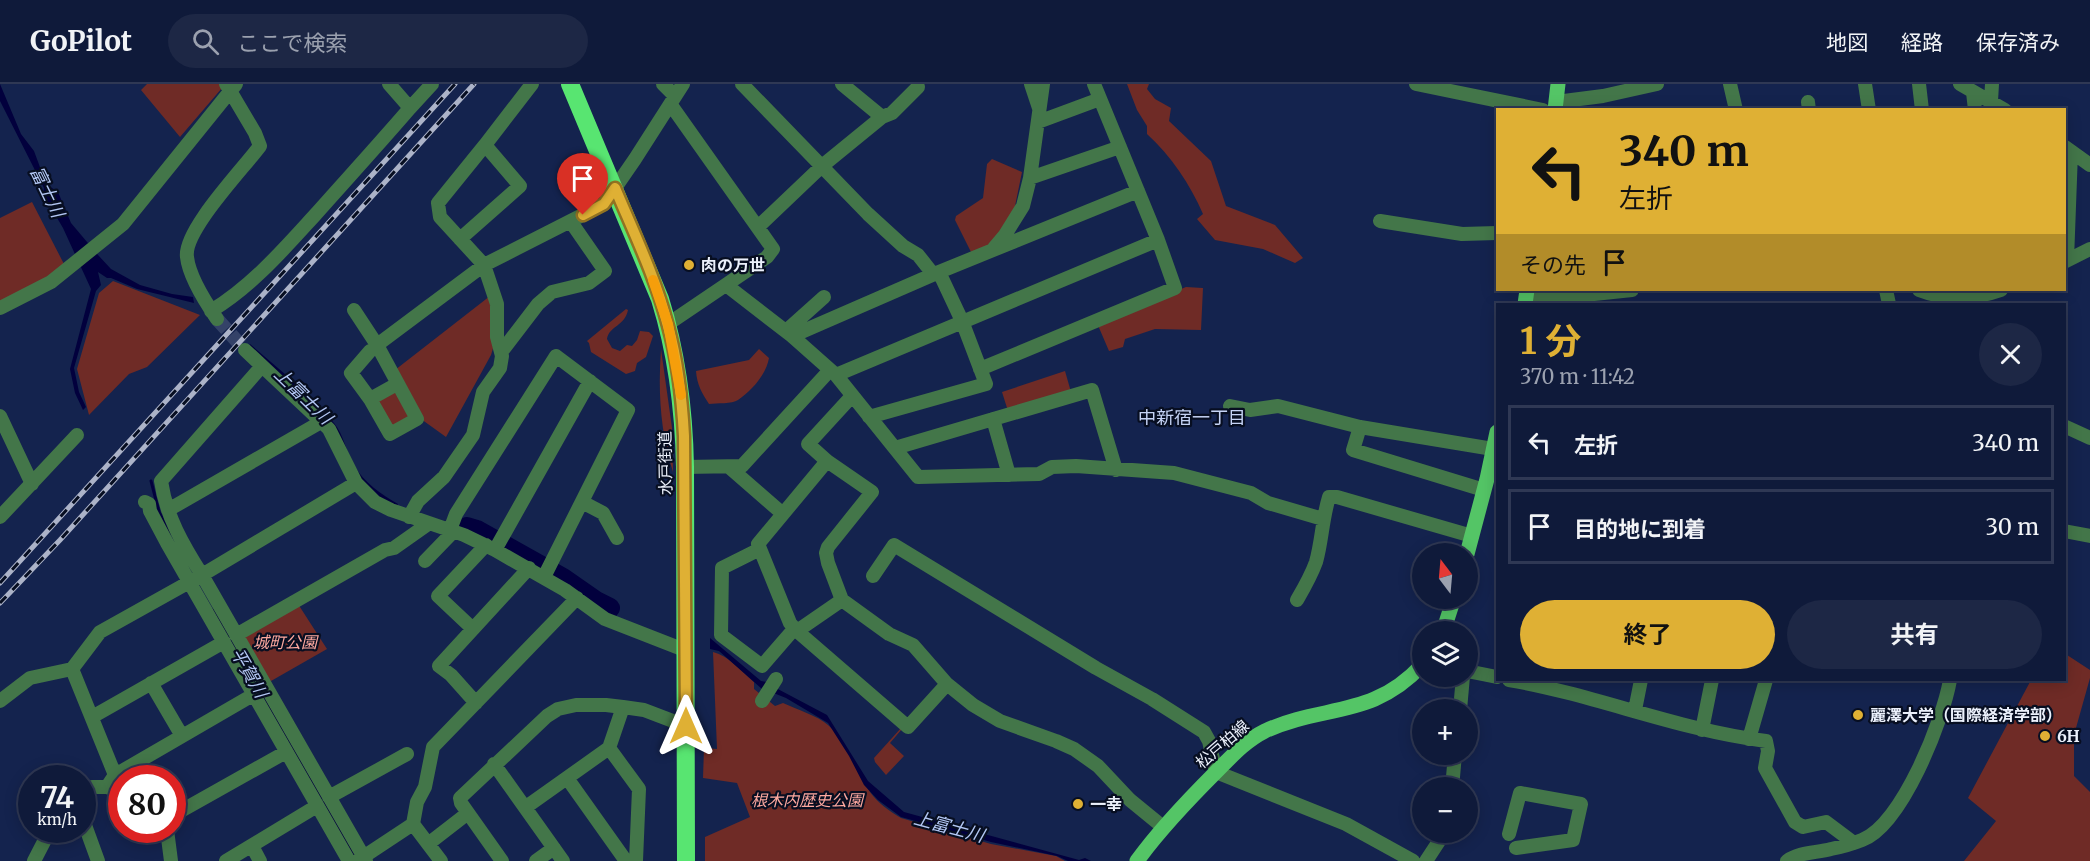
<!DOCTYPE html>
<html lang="ja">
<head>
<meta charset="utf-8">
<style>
	body { margin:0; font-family:Merriweather,"Noto Sans JP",serif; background:#1d2745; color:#f1f3f6; height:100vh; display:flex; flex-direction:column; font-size:22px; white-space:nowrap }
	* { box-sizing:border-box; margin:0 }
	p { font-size:20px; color:#9ba1af }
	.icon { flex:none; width:33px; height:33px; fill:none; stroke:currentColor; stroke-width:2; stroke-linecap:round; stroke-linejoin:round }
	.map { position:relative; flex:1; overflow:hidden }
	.sheet { position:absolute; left:1496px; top:219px; width:570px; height:378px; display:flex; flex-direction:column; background:#0f1a3a; border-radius:0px; box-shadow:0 3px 15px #0003,0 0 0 2px #2f3854 }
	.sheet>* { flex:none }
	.hud { position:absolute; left:1496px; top:24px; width:570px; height:183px; border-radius:0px; box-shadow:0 3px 15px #0003,0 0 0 2px #2f3854; background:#dfb034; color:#111; overflow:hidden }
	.needle { width:39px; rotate:344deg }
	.buttons { position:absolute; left:1412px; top:459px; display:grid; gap:12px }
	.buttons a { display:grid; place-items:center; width:66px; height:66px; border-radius:50%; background:#0f1a3a; box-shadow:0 3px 15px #0003,0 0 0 2px #2f3854; font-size:30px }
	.speed { position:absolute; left:18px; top:681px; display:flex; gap:12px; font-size:30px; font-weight:700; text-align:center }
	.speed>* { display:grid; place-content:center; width:78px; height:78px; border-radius:50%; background:#0f1a3a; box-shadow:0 3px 15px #0003,0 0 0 2px #2f3854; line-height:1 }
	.speed small { font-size:15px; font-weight:400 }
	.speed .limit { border:9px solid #d22; background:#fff; color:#111 }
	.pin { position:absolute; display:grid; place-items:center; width:51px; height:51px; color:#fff; margin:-62px -26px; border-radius:50% 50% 50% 0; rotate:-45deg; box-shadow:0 0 6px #0007 }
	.pin .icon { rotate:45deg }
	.me { position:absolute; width:66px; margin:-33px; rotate:0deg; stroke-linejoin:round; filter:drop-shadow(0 0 4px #0008) }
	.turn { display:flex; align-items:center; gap:21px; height:126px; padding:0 24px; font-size:27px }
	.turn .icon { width:78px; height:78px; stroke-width:2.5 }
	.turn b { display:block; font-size:42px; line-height:51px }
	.then { display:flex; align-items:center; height:57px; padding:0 24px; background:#0003; gap:12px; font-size:22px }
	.round { display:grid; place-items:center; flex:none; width:63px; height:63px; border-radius:32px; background:#1d2745 }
	.overview { display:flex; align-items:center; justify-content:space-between; height:102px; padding:0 24px }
	h1 { font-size:36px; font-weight:700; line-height:45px; color:#dfb034 }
	.action { display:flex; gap:12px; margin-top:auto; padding:12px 24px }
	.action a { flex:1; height:69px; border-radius:36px; background:#dfb034; color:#111; font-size:24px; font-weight:700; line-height:69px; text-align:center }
	.action a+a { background:#1d2745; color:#f1f3f6 }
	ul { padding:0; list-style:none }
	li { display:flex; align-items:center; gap:18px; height:75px; margin:0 12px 9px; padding:0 12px; border:3px solid #2f3854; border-radius:0px }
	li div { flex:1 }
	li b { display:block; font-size:22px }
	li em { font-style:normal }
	header { display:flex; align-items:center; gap:36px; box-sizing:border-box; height:84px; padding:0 30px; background:#0f1a3a; border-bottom:2px solid #2f3854 }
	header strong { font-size:28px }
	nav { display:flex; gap:33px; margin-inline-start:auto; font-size:21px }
	.search { width:420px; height:54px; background:#1d2745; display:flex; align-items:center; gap:15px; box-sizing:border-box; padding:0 21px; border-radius:33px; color:#9ba1af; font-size:22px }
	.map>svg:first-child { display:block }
</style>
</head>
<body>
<header>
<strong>GoPilot</strong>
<div class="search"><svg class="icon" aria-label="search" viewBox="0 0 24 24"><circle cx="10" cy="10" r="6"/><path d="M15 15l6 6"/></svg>ここで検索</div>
<nav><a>地図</a><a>経路</a><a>保存済み</a></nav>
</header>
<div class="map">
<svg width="2090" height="777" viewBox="0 0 2090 777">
	<rect width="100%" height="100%" fill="#14234e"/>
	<path fill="#6f2b26" d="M147,0H220L222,4L180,53L141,6Z
		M1127,0H1149L1147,5L1155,15L1171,24L1169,37L1211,77L1226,122L1275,141L1303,174L1295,179L1263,165L1215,156L1197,135L1203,130C1190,100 1171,72 1147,50V42L1137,26Z
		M992,75L1022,88L1014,127L995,155L984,166L972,170L955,136L956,132L983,114L987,80Z
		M32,118L65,182L50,193L0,218V134Z
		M113,197L200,231L147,283L129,290L89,331L77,285L99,209Z
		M1186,203L1203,204L1201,246L1155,245L1125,255L1123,263L1109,267L1097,239Z
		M490,212L494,261L491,271L446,353L421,335L395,286Z
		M626,225L628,226C625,242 609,242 607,255L612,264L620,267L627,261L632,262L637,256L640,247L649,248L653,252L646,273L637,279L635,287L626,290L591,268L589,259L587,257Z
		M661,265L672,344L673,388C660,347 658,307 661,265Z
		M759,265L769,274C766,291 752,306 738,316C732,320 717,319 709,320C702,309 697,301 696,287L749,276Z
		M1065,287L1071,308L1008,327L1002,308Z
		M394,306L411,332L392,345L377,316Z
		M298,520L327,565L271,597L265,595L243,550Z
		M713,568C729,572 741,587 754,598V605L775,622L783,619C796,625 818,632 828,641C849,659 855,686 870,708C878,719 889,727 901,734L991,760L1056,772L1065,777H705V753L750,733L737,699L703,694L704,664L717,665Z
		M2064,569L2090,586V594L2074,651V692L2090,708V777H1964L1996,737L1968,714L2031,596H2064Z
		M901,644L902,645L890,659L904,672L886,691L875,678L874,674Z"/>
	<path fill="#02003d" d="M0,0L21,50L34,67L44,94L49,102L58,108L71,139L98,171L111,185L140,201L172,210L193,213L194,219L137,205L111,194H107L98,188L101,201L96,207L74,284L79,308L86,323L83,326L75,309L70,285L91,205L63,144L43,110L44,104L0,17Z
		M250,260C279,285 310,310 334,339C344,351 346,368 354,381C364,399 381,410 398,420L396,424L381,416L362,400L340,359L248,263Z
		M554,484L576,496L610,519L604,526L550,491Z
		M710,554L761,597L767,598L762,605L719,567L710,565Z
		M774,603L827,631L868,697L904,728L1079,776L1085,774L1091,777H1068L1057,772L991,758L901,733L878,716L864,701L849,672L828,639L786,614L771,608Z"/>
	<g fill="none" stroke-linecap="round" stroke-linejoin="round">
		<path stroke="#02003d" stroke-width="3" d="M151,397L159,428L170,450
			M213,526L355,773"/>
		<path stroke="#02003d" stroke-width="20" d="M467,443L477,446L563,494L596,517L610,524"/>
		<path stroke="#344268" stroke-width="14" stroke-dasharray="14 7" stroke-linecap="butt" d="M217,235L245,266"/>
		<path stroke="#437649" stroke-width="14" d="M389,0L410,24L432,0
			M663,0L675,12
			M742,0L868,130L903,162L918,171L933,190
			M842,0L882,33
			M1031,0L1039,24
			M1416,0L1543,26
			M1730,0L1736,26
			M1865,0L1869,26
			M1919,0L1922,26
			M1960,0L2005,26
			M1973,8L1975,26
			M1991,17L1992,0
			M1556,18L1603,12L1657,0
			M1808,18L1809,26
			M1038,38L1100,15
			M485,61L532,0
			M2065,63L2090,81
			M1030,94L1120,63
			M1138,107L939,188L792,252L836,291L918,393L1039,390L1052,383L1076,382L1174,389L1251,409L1268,419L1323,435
			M1380,137L1462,150L1497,149
			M758,143L822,82L882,33L892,29L918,3
			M994,164L1005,151L1023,122L1030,94L1043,0
			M2067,176L2071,68
			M2064,178L2090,165
			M726,201L792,252
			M1886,206L1889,220
			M1919,206C1947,217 1973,216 2001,206
			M1526,214L1575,212L1632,206
			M0,224L51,198L123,140L236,0
			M354,226L377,261L417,335L390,350L370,315L397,300
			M211,227C252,202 283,166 315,131C347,95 379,60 410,24
			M217,235C206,219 189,192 187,173C183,147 243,85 260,62L255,49L226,0
			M668,240L767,173L773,165L671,21
			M786,247L824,213
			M377,261L484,181L604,120L635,75L683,0
			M245,266L329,345L356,399L375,418L391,426L464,451L495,466L565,506L605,535L687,567
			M502,267L538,220L552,208L589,199L605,187L571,138
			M262,282L161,397C166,432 183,461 202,491L366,777
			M980,285L1175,204L1158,156L1094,0
			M836,291L1158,156
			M852,312L808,360L827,377L872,408L828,463L826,469L828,479L842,516L889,550L913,561L947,600L973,621L1000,637L1056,657L1074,665L1098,682L1130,716L1163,743
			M370,315L351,289L370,267
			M1230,322L1250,326L1278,322L1360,343L1493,365
			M0,332L32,400
			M869,333L986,300L962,237L939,188
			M993,335L1009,391
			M2064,342L2090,354
			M1360,343L1353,366L1484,406
			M895,364L1092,306L1116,386
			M827,377L758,460L790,539L797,547L908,643L947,600
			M685,383L742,382L830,286
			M729,383L783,430
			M145,418L149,420L150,427L167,459L349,777
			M582,418L603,429L617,454
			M168,426L321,338
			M0,433L77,351
			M409,433L418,417L444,393L473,351L483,308L500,284L502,272L497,253V220L484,181L440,133L438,119L485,61L520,102L460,155
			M450,446L456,430L556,272L628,326L544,493
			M2064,447L2090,452
			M760,465L722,484L721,551L762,582L794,545
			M495,466L590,297
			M425,477L454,447
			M873,492L894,461L1096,584L1152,615L1204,648L1209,657L1216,688L1346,740L1413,777
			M1297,516C1304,504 1311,492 1316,478C1322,457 1322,436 1329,413H1337L1472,452
			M473,545L438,512L486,461
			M797,547L842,516
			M236,551L385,466L394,464L428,440
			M72,585L115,691L107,703H92L82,707
			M1467,587L1497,593
			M1509,596C1596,611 1678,646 1766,657L1768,667L1765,684L1795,738L1803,743L1826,738L1854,759
			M151,599L182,652
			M0,617L30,594L72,585L100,548L202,491L356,399
			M762,617L776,595
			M476,619L451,591L439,582L529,484
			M1460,626L1463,592
			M1635,626L1641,596
			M92,633L224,558
			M1702,646L1712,596
			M1749,655L1766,596
			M609,664L623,623
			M494,680L563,777
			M114,689L122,687L253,611
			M567,694L626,777
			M1450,699L1453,693L1455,670
			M107,703L122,708
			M329,713L407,670
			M526,723L609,664L639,705L636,777
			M172,732L286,668
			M82,733L98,777
			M413,740L441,777
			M167,746L171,777
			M1509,750L1520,709L1581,720L1573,756L1516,764
			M428,760L468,729
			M252,762L260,777
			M34,777L50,746
			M226,777L317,722
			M357,777L413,740L417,718L425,703L433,663L577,514
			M502,777L461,719L460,714L547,632L558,625L576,621H606L623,623L644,626L686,642
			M536,777L554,764
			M1426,777L1445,748
			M1787,777C1799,768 1816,769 1831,765C1841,763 1852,760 1862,756C1902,741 1943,636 1950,596"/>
		<path stroke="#54c566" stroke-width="15" d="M1555,26L1558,0
			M1525,220L1527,206
			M1467,470L1487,395L1497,348
			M1443,548L1454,514
			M1137,777C1160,745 1188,716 1216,688C1231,673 1245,657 1265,647C1323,620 1372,635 1422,581"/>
		<path stroke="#58e571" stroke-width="18" d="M570,0L660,215C677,270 684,325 685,383L686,777"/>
		<g stroke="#acb3c8" stroke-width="5">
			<path id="rail" d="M0,499L455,0
				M0,519L60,456L474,0"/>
		</g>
		<use href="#rail" stroke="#070e21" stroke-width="3" stroke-dasharray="9" stroke-linecap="butt"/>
	</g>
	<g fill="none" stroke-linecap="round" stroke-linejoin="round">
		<g stroke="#917222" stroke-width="15">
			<path id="route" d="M583,131L604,120L615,104C634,149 656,195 668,242C678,278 682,315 684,352L686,642"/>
		</g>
		<use href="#route" stroke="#dfb034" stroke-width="10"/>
		<path stroke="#f59e0b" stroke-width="10" d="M653,196L668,240L681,311"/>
	</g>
	<g fill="#dfb034" stroke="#070e21" stroke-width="2">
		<circle cx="689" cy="181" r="6"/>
		<circle cx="1858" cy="631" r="6"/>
		<circle cx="2045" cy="652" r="6"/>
		<circle cx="1078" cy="720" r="6"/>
	</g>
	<g text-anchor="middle" stroke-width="4.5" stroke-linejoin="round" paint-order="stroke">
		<g font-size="16" font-weight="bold" fill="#ebf0fb" stroke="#070e21" text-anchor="start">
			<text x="701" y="187">肉の万世</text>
			<text x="1870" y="637">麗澤大学（国際経済学部）</text>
			<text x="2057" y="658">6H</text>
			<text x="1090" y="726">一幸</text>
		</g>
		<g font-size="16" fill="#ebf0fb" stroke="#070e21">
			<text transform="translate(665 379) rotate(-91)" y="6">水戸街道</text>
			<text transform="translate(1222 660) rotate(-41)" y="6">松戸柏線</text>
		</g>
		<g font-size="16" font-style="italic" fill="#fda89f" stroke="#070e21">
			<text x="285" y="564">城町公園</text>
			<text x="807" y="722">根木内歴史公園</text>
		</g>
		<g font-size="18" font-style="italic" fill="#b3c7f4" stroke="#070e21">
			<text transform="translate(47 108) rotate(64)" y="6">富士川</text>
			<text transform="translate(303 312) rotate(44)" y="6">上富士川</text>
			<text transform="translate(249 589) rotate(60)" y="6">平賀川</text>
			<text transform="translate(949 743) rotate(15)" y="6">上富士川</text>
		</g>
		<g font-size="18" fill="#c5d3f5" stroke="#070e21">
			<text x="1192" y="340">中新宿一丁目</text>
		</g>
	</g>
</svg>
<div class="buttons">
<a><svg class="needle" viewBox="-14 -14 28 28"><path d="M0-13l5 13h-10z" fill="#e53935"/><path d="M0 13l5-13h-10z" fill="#9ba1af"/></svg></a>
<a><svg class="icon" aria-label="layers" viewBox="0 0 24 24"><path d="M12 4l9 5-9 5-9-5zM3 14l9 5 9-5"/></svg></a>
<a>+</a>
<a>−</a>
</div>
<div class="speed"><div>74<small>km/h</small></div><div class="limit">80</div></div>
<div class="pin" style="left:583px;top:131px;background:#d93025"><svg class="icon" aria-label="arrive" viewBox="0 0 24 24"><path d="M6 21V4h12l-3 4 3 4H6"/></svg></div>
<svg class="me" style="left:686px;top:642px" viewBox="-20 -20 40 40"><path d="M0-17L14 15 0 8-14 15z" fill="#dfb034" stroke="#fff" stroke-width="4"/></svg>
<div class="hud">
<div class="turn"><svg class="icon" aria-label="left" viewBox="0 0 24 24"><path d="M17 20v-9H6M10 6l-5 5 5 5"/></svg><div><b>340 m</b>左折</div></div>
<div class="then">その先<svg class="icon" aria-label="arrive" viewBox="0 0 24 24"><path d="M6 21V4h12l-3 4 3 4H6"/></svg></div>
</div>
<section class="sheet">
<div class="overview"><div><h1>1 分</h1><p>370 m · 11:42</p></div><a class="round"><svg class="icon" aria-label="close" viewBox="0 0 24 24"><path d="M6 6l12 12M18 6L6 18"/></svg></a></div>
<ul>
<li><svg class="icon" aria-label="left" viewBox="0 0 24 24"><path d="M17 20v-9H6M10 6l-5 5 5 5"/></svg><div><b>左折</b></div><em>340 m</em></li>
<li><svg class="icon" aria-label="arrive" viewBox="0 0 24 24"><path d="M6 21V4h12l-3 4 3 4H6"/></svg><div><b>目的地に到着</b></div><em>30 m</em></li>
</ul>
<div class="action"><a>終了</a><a>共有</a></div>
</section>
</div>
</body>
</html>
